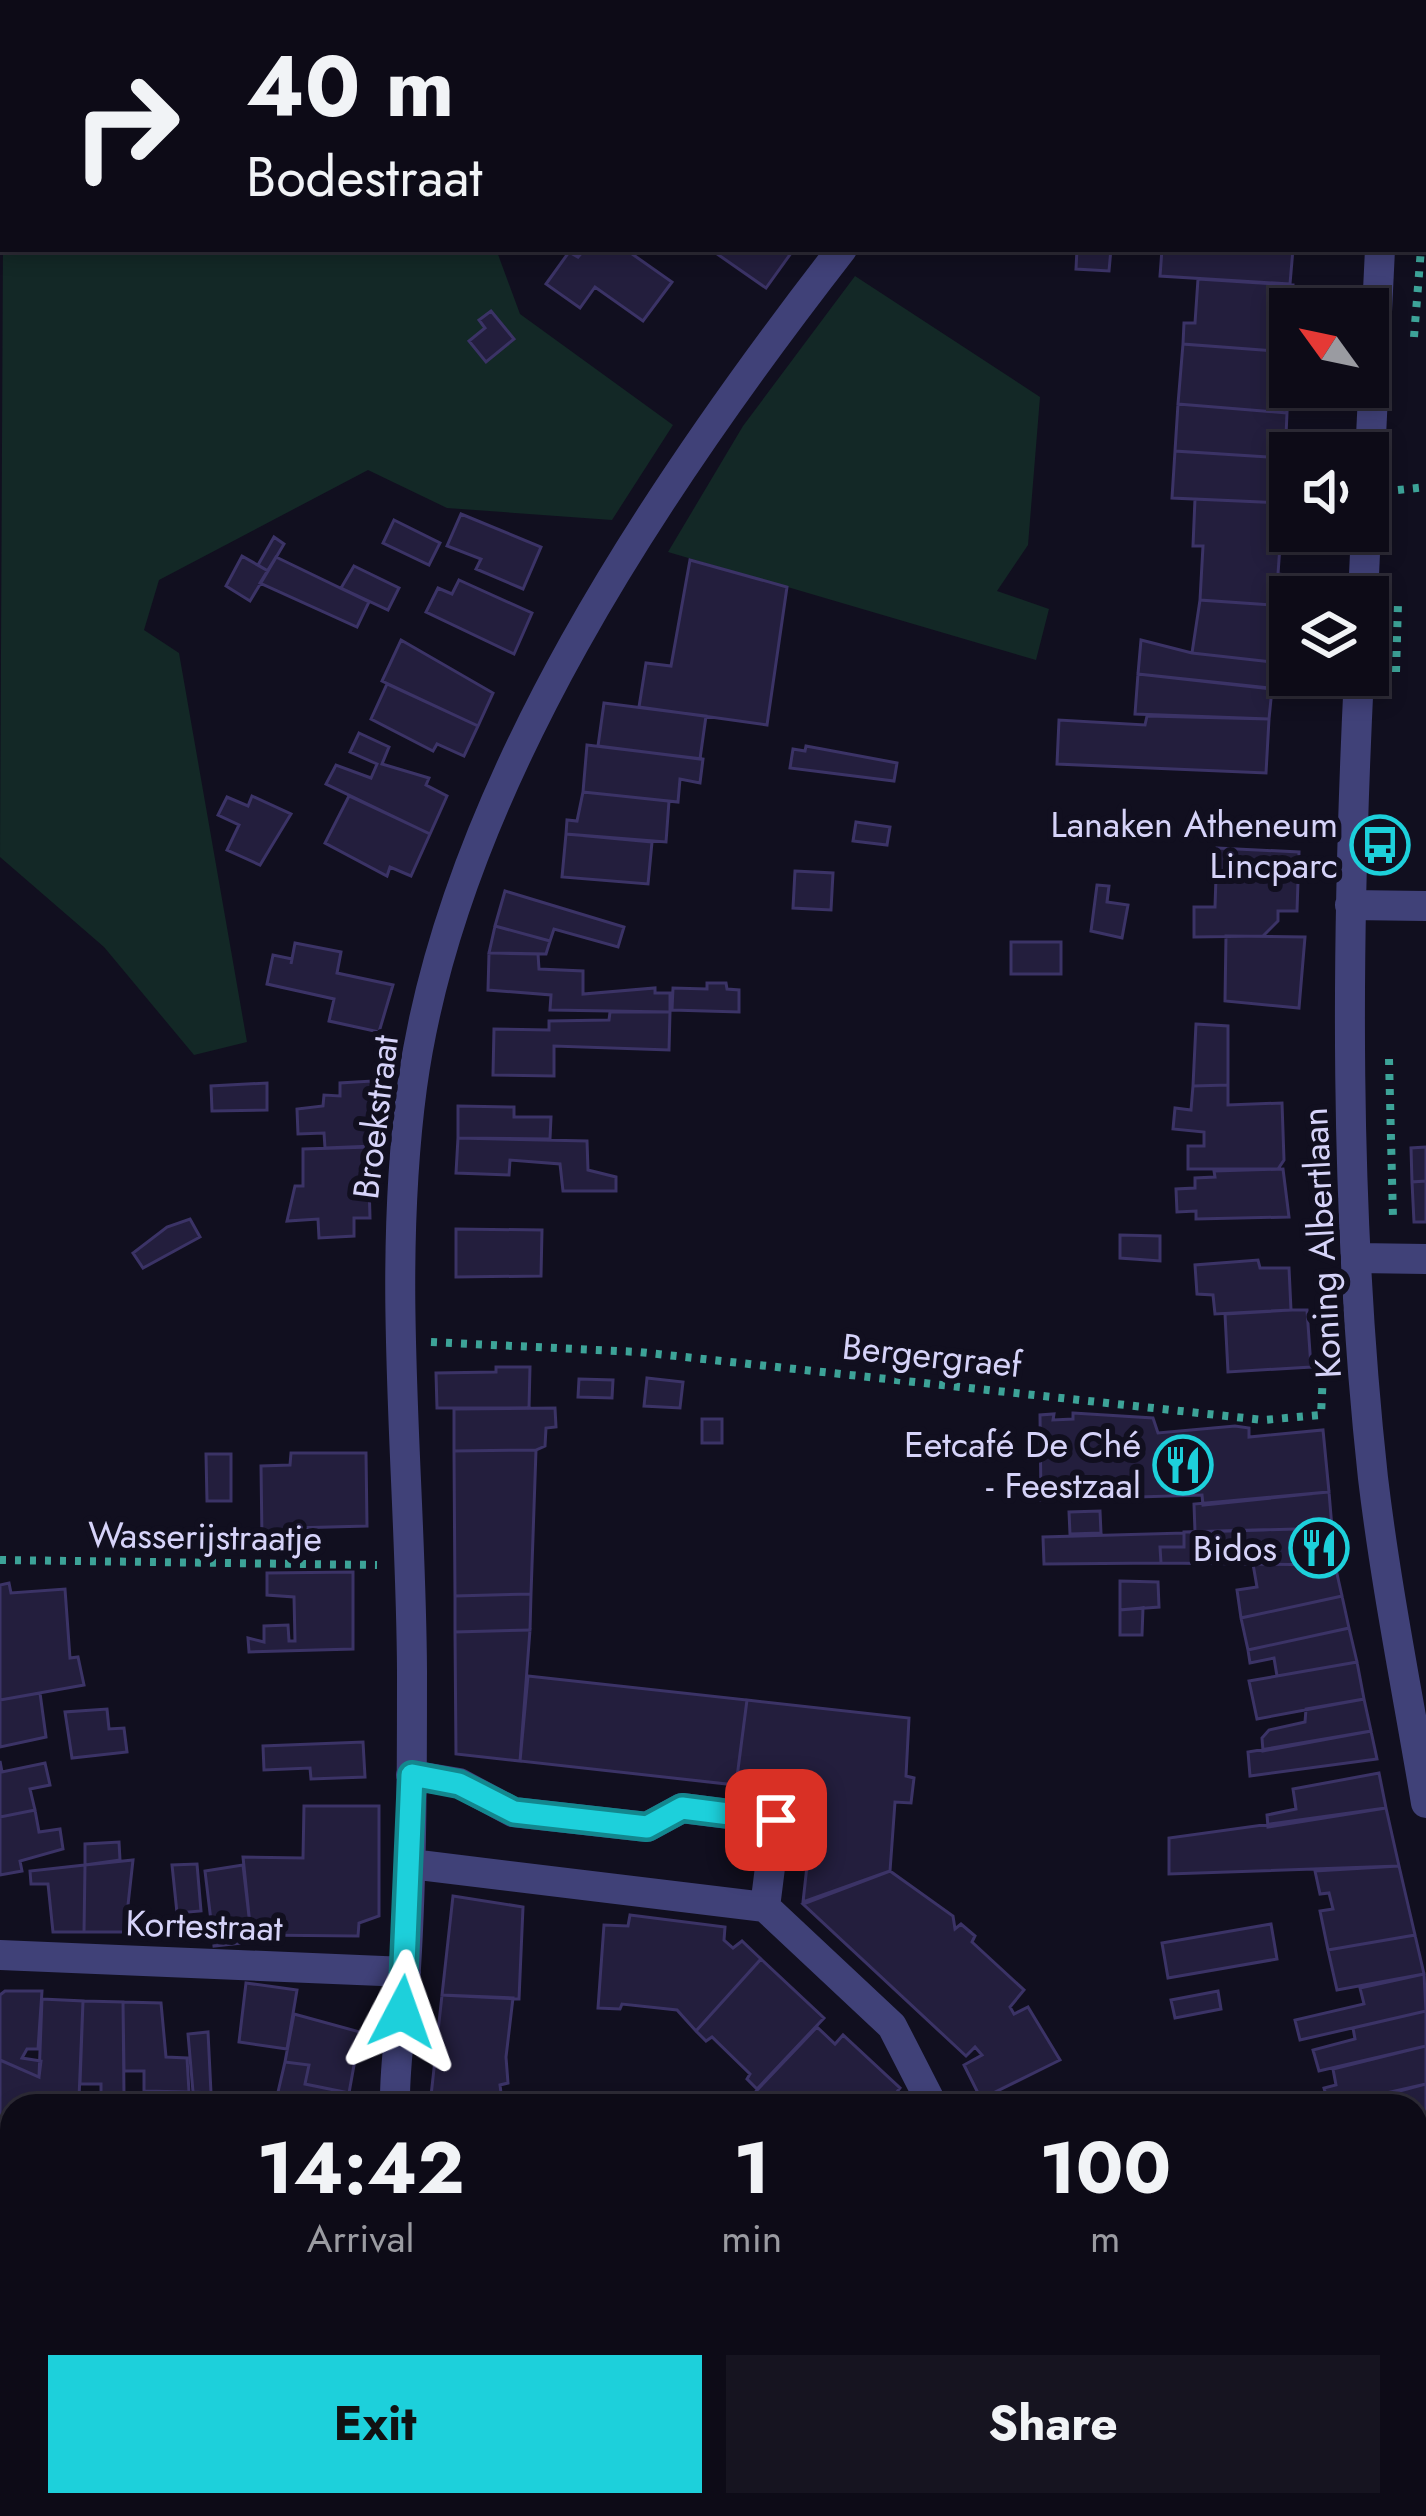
<!DOCTYPE html>
<html lang="en">
<head>
<meta charset="utf-8">
<style>
	body { margin:0; font-family:Jost,sans-serif; background:#161420; color:#f1f3f6; height:100vh; display:flex; flex-direction:column; font-size:45px; white-space:nowrap }
	* { box-sizing:border-box; margin:0 }
	p { font-size:39px; color:#9a9ba1 }
	.icon { flex:none; width:66px; height:66px; fill:none; stroke:currentColor; stroke-width:2; stroke-linecap:round; stroke-linejoin:round }
	.map { position:relative; flex:1; overflow:hidden }
	.drawer { position:absolute; left:0px; top:2094px; width:1428px; height:423px; display:flex; flex-direction:column; background:#0d0b17; border-radius:36px 36px 0 0; box-shadow:0 6px 18px #0003,0 0 0 3px #2d2b36 }
	.drawer>* { flex:none }
	.top-card { position:absolute; left:0px; top:0px; width:1428px; height:252px; box-shadow:0 6px 18px #0003,0 0 0 3px #2d2b36; background:#0d0b17; color:#f1f3f6; overflow:hidden }
	.needle { width:78px; rotate:303deg }
	.fabs { position:absolute; left:1269px; top:288px; display:grid; gap:24px }
	.fabs a { display:grid; place-items:center; width:120px; height:120px; border-radius:0px; background:#0d0b17; box-shadow:0 6px 18px #0003,0 0 0 3px #2d2b36; font-size:60px }
	.pin { position:absolute; display:grid; place-items:center; width:102px; height:102px; color:#fff; margin:-51px; border-radius:24px; box-shadow:0 6px 18px #0006 }
	.me { position:absolute; width:132px; margin:-66px; rotate:4deg; stroke-linejoin:round; filter:drop-shadow(0 0 9px #0008) }
	.turn { display:flex; align-items:center; gap:42px; height:252px; padding:0 48px; font-size:54px }
	.turn .icon { width:156px; height:156px; stroke-width:2.5 }
	.turn b { display:block; font-size:84px; line-height:102px }
	.eta { display:flex; justify-content:space-evenly; align-items:center; height:204px; text-align:center }
	.eta b { font-size:72px; font-weight:700; line-height:84px }
	.primary-button { display:flex; gap:24px; margin-top:auto; padding:24px 48px }
	.primary-button a { flex:1; height:138px; border-radius:0px; background:#1dd0db; color:#111; font-size:48px; font-weight:700; line-height:138px; text-align:center }
	.primary-button a+a { background:#161420; color:#f1f3f6 }
	.map>svg:first-child { display:block }
</style>
</head>
<body>
<div class="map">
<svg width="1426" height="2516" viewBox="0 0 1426 2516">
	<rect width="100%" height="100%" fill="#110f1f"/>
	<path fill="#132826" d="M0,0H349L352,3H3L0,171Z
		M3,239V249H496L520,314L673,425L612,520L447,508L368,470L159,580L144,630L179,653L247,1042L194,1055L104,947L0,857Z
		M855,276L1040,397L1028,545L997,591L1049,609L1036,660L668,552L743,426Z"/>
	<path fill="#231e3d" stroke="#3b3366" stroke-width="3" d="M585,249H625L672,282L643,321L595,287L580,308L546,284L569,252L578,257Z
		M710,249H794L766,288Z
		M1077,249H1111L1109,271L1076,269Z
		M1162,249H1293L1290,284L1160,276Z
		M1198,279L1293,285L1290,352L1183,344L1184,323H1195Z
		M491,311L514,339L486,362L469,341L485,328L479,320Z
		M1183,344L1290,352L1287,413L1178,404Z
		M1178,404L1287,413L1285,458L1175,451Z
		M1175,451L1285,458L1283,503L1172,498Z
		M1195,499L1283,503L1278,574L1287,575L1285,606L1200,600L1203,546H1193Z
		M461,514L541,547L523,589L476,569L481,559L447,546Z
		M394,520L440,543L429,565L383,543Z
		M274,537L284,544L268,571L258,565Z
		M242,556L268,571L250,601L226,586Z
		M276,557L369,602L357,627L260,583Z
		M690,560L787,587L767,725L639,707L646,663L671,666Z
		M354,566L399,588L388,610L341,588Z
		M459,580L532,613L514,654L426,612L438,588L452,594Z
		M1200,600L1285,606L1281,663L1192,653Z
		M401,640L493,693L478,726L382,681Z
		M1141,640L1192,653L1281,663L1280,689L1138,674Z
		M1138,674L1272,689L1269,719L1135,714Z
		M387,684L478,726L464,756L437,744L433,751L371,719Z
		M604,703L706,716L700,759L598,746Z
		M1147,716L1269,719L1266,773L1057,764L1059,720L1145,725Z
		M359,733L389,747L382,764L429,778L426,785L447,796L430,834L326,784L336,765L371,778L377,764L350,752Z
		M587,745L703,759L700,783L680,779L678,802L583,792Z
		M806,746L897,763L894,781L790,768L793,749L805,751Z
		M583,792L669,801L666,842L566,834L567,820L577,821Z
		M252,796L291,814L260,865L227,850L239,825L218,815L227,797L248,806Z
		M349,796L430,834L411,876L390,867L387,876L325,843Z
		M856,822L890,827L887,845L853,841Z
		M566,834L652,842L648,884L562,877Z
		M1217,848L1299,852L1297,911H1278V921L1263,936L1194,937V907H1215Z
		M795,871L833,873L831,910L793,908Z
		M1097,885L1109,886L1107,902L1128,905L1122,938L1091,931Z
		M505,891L624,927L618,947L554,929L550,941L495,926Z
		M495,926L550,941L546,954L489,953Z
		M1226,936L1305,937L1299,1008L1225,1001Z
		M1011,942H1061V974H1011Z
		M295,943L341,952L337,973L393,985L379,1032L329,1021L334,999L267,984L273,955L292,959L291,964Z
		M489,953L538,954L539,969L583,971V994L655,988V993H670V1012L550,1010L551,995L488,990Z
		M707,983H726L727,989L739,990V1012L672,1010L673,988L707,989Z
		M610,1012H670L669,1050L554,1046V1076L493,1075L494,1029L549,1030V1021L609,1020Z
		M1196,1024L1228,1026V1085L1193,1086Z
		M372,1081L374,1146L325,1148L324,1133L298,1134L297,1109L323,1106L324,1095L340,1096V1083Z
		M267,1083V1110L212,1111L211,1086Z
		M1228,1085V1105L1282,1103L1284,1160L1278,1169H1188V1146H1204V1132L1173,1129L1175,1108L1191,1110L1193,1086Z
		M458,1106L514,1107V1117H551L550,1139L458,1138Z
		M458,1138L587,1141L588,1170L616,1177V1191H563L560,1164L510,1160L509,1175L456,1173Z
		M372,1147L368,1148L370,1218H354V1236L319,1238L318,1219L287,1221L295,1186H303V1149Z
		M1426,1147V1181L1412,1182L1411,1148Z
		M1283,1169L1289,1217L1196,1219V1211L1177,1212L1176,1189L1195,1188V1178L1215,1177L1214,1171Z
		M1426,1181V1222H1414L1412,1182Z
		M190,1219L200,1237L143,1268L133,1253L167,1227Z
		M456,1229L542,1230L541,1276L456,1277Z
		M1120,1235L1160,1236V1261L1120,1258Z
		M1258,1260L1260,1268H1289L1291,1310L1215,1314L1213,1295L1197,1294L1195,1265Z
		M1291,1310H1307L1311,1367L1228,1372L1225,1314Z
		M496,1367H530L529,1408H437L436,1373L496,1372Z
		M647,1378L683,1382L680,1408L644,1406Z
		M579,1379L613,1380L612,1398L578,1397Z
		M555,1408L556,1427L546,1428L545,1446L536,1450L454,1451V1409Z
		M1073,1413L1153,1418L1158,1433L1235,1426L1249,1428V1437L1323,1430L1329,1492L1203,1505L1202,1495L1041,1500L1040,1415L1054,1414L1053,1420L1073,1419Z
		M702,1419H722V1443H702Z
		M536,1450L531,1594L455,1596L454,1451Z
		M291,1453H366L367,1526L292,1528V1538H262L261,1466L290,1465Z
		M206,1454H231V1501H207Z
		M1329,1492L1332,1528L1195,1532L1194,1504Z
		M1100,1511L1101,1533L1070,1534L1069,1512Z
		M1332,1528L1335,1565L1161,1563L1160,1547H1184V1532Z
		M1184,1533V1547H1160L1161,1563L1044,1564L1043,1537Z
		M1253,1564L1335,1565L1342,1596L1241,1618L1237,1590L1257,1587Z
		M353,1572V1649L249,1652L248,1638L264,1642V1626L288,1625L289,1641H295L294,1597L267,1595V1573Z
		M1120,1581L1158,1582L1159,1607L1120,1610Z
		M9,1583L11,1593L65,1589L70,1658L78,1657L84,1685L0,1700V1585Z
		M531,1594L530,1630L455,1632V1596Z
		M1342,1596L1349,1628L1248,1650L1241,1618Z
		M1143,1608L1142,1635H1120V1610Z
		M1349,1628L1357,1662L1277,1676L1274,1658L1250,1663L1248,1650Z
		M530,1630L520,1761L456,1754L455,1632Z
		M1357,1662L1364,1699L1257,1719L1249,1681Z
		M528,1676L747,1700L736,1785L520,1761Z
		M40,1693L46,1737L0,1747V1700Z
		M1364,1699L1371,1731L1263,1751L1262,1738L1269,1730L1305,1722L1306,1709Z
		M747,1700L909,1718L906,1776L914,1778L911,1803L895,1802L890,1871L803,1902L815,1793L736,1785Z
		M107,1709L109,1729L124,1728L127,1752L72,1758L65,1712Z
		M1371,1731L1377,1759L1250,1776L1248,1752Z
		M363,1742L365,1777L311,1779L310,1768L264,1770L263,1746Z
		M0,1761L2,1772L45,1763L50,1785L30,1789L35,1810L0,1817Z
		M1379,1773L1386,1808L1268,1827L1267,1815L1296,1809L1293,1789Z
		M304,1806H379V1916L359,1923L358,1936L251,1935L243,1857L303,1858Z
		M1386,1808L1399,1866L1169,1874V1838Z
		M35,1810L39,1832L60,1829L63,1849L20,1861L22,1871L0,1875V1817Z
		M119,1842L120,1860L85,1865V1844Z
		M133,1860L125,1932H84L85,1865Z
		M197,1864L201,1911L177,1913L172,1865Z
		M85,1865L84,1932H53L48,1884H31L30,1871Z
		M243,1865L252,1942L214,1946L205,1871Z
		M1399,1866L1415,1935L1328,1950L1320,1911L1333,1909L1329,1893L1320,1894L1315,1871Z
		M890,1871L953,1916L955,1929L961,1924L975,1936L972,1942L1024,1990L1010,2007L1014,2014L1028,2007L1060,2060L981,2099L964,2065L982,2055L975,2047L966,2056L803,1904Z
		M453,1896L523,1907L519,1999L442,1995Z
		M630,1915L725,1927L724,1940L733,1948L742,1941L761,1959L696,2031L677,2010L622,2004L620,2009L598,2008L604,1925L628,1926Z
		M1271,1924L1277,1959L1168,1978L1162,1943Z
		M1415,1935L1424,1974L1337,1990L1328,1950Z
		M761,1959L824,2018L757,2089L747,2079L750,2074L712,2037L706,2041L696,2031Z
		M1424,1974L1426,2011L1300,2040L1295,2020L1364,2004L1360,1988Z
		M246,1983L297,1990L287,2049L239,2042Z
		M5,1991H42L38,2049H27L22,2058L41,2061L39,2077L0,2060V1995Z
		M1218,1991L1221,2009L1175,2018L1171,2000Z
		M442,1995L513,1998L506,2057L508,2083L500,2085L502,2101L431,2096Z
		M42,1999L83,2001L79,2098L63,2097L60,2106H12V2143L0,2140V2060L39,2077Z
		M83,2001L123,2002L124,2095L101,2094V2084H80Z
		M123,2002L161,2003L166,2057L187,2058L189,2092L144,2091V2071H124Z
		M1426,2011V2046L1319,2071L1313,2050L1355,2039L1353,2028Z
		M294,2014L360,2032L349,2093L305,2084L309,2065L285,2062Z
		M817,2027L835,2044L843,2035L900,2088L896,2093L910,2106H742Z
		M208,2032L211,2093L193,2092L188,2034Z
		M1426,2046V2084L1329,2106L1324,2088L1336,2085L1333,2069Z
		M285,2062L309,2065L305,2084L349,2093L347,2106H267L275,2105Z
		M1426,2084V2275L1416,2277V2106L1351,2104Z
		M436,2097L488,2100L487,2106H436Z
		M0,2140L12,2143V2191L0,2189Z
		M0,2250L12,2258V2298L7,2305L0,2301Z
		M1426,2393V2516H1136L1135,2508L1125,2507L1416,2505V2395Z
		M166,2505H247L257,2516H173Z
		M322,2505H420L421,2516H322Z
		M420,2505H468L469,2516H421Z
		M468,2505H507V2516H469Z
		M507,2505H546V2516H507Z
		M546,2505H587V2516H546Z
		M817,2505H857L856,2516H815Z
		M857,2505H933L930,2516H856Z
		M933,2505H997L993,2516H930Z"/>
	<g fill="none" stroke-linecap="round" stroke-linejoin="round">
		<path stroke="#3da398" stroke-width="8" stroke-dasharray="6 9" stroke-linecap="butt" d="M1425,191L1426,178
			M1414,337L1421,249
			M1398,490L1426,487
			M1396,672L1398,603
			M1389,1059L1393,1218
			M431,1342L639,1352L1263,1420L1321,1415L1324,1353
			M0,1560L377,1565
			M0,2217L12,2230"/>
		<path stroke="#404178" stroke-width="30" d="M1209,0L1211,3
			M1032,3L1035,0
			M1368,3V0
			M1406,3V0
			M1368,499L1380,249
			M1363,597L1366,531
			M1359,675C1346,941 1344,1213 1373,1478C1386,1587 1408,1695 1426,1803
			M1350,905L1426,906
			M1358,1258L1426,1259
			M411,1775L459,1783L513,1812L647,1827L682,1808L776,1820L765,1907
			M411,1864L765,1907L892,2026L933,2106
			M0,1955L406,1972
			M395,2106C394,2060 403,2014 406,1968C412,1869 412,1770 412,1671C411,1475 386,1281 412,1087C453,788 660,483 842,249
			M1416,2319L1426,2316
			M264,2505L270,2516
			M669,2505L681,2516
			M1046,2516V2505"/>
		<path stroke="#b468eb" stroke-width="30" d="M559,3L567,0
			M0,208L3,207"/>
	</g>
	<g fill="none" stroke-linecap="round" stroke-linejoin="round">
		<g stroke="#13878e" stroke-width="30">
			<path id="route" d="M402,2012L412,1775L459,1784L514,1812L647,1827L682,1808L776,1820"/>
		</g>
		<use href="#route" stroke="#1dd0db" stroke-width="21"/>
	</g>
	<defs>
		<g id="bus-ring" transform="scale(3)"><circle r="9.5" fill="#110f1f" stroke="#1dd0db" stroke-width="1.5"/><path d="M-5-6H5V4H4V6H2V4H-2V6H-4V4H-5ZM-3.5-4V0h7V-4ZM-3.5 1.2v1.5H-2V1.2ZM2 1.2v1.5H3.5V1.2Z" fill="#1dd0db"/></g>
		<g id="restaurant-ring" transform="scale(3)"><circle r="9.5" fill="#110f1f" stroke="#1dd0db" stroke-width="1.5"/><path d="M-5-6h1v4h1v-4h1v4h1v-4h1v5L-1.5 .5V6h-2V.5L-5-1ZM5-6V6H3V1.5H1.5Q1.5-4 5-6Z" fill="#1dd0db"/></g>
	</defs>
	<g fill-rule="evenodd">
		<use href="#bus-ring" x="1380" y="845"/>
		<use href="#restaurant-ring" x="1183" y="1465"/>
		<use href="#restaurant-ring" x="1319" y="1548"/>
	</g>
	<g text-anchor="middle" stroke-width="12" stroke-linejoin="round" paint-order="stroke">
		<g font-size="36" fill="#d6d3f9" stroke="#110f1f" text-anchor="end">
			<text x="1338" y="837">Lanaken Atheneum<tspan x="1338" dy="41">Lincparc</tspan></text>
			<text x="1141" y="1457">Eetcafé De Ché<tspan x="1141" dy="41">- Feestzaal</tspan></text>
			<text x="1277" y="1561">Bidos</text>
		</g>
		<g font-size="36" fill="#d6d3f9" stroke="#110f1f">
			<text transform="translate(375 1117) rotate(-83)" y="13">Broekstraat</text>
			<text transform="translate(1321 1243) rotate(-93)" y="13">Koning Albertlaan</text>
			<text transform="translate(932 1355) rotate(6)" y="13">Bergergraef</text>
			<text transform="translate(205 1536) rotate(1)" y="13">Wasserijstraatje</text>
			<text transform="translate(204 1925) rotate(2)" y="13">Kortestraat</text>
		</g>
	</g>
</svg>
<div class="fabs">
<a><svg class="needle" viewBox="-14 -14 28 28"><path d="M0-13l5 13h-10z" fill="#e53935"/><path d="M0 13l5-13h-10z" fill="#9a9ba1"/></svg></a>
<a><svg class="icon" aria-label="sound" viewBox="0 0 24 24"><path d="M4 9h4l5-4v14l-5-4H4zM17 9q2 3 0 6"/></svg></a>
<a><svg class="icon" aria-label="layers" viewBox="0 0 24 24"><path d="M12 4l9 5-9 5-9-5zM3 14l9 5 9-5"/></svg></a>
</div>
<div class="pin" style="left:776px;top:1820px;background:#d93025"><svg class="icon" aria-label="arrive" viewBox="0 0 24 24"><path d="M6 21V4h12l-3 4 3 4H6"/></svg></div>
<svg class="me" style="left:402px;top:2012px" viewBox="-20 -20 40 40"><path d="M0-17L14 15 0 8-14 15z" fill="#1dd0db" stroke="#fff" stroke-width="4"/></svg>
<div class="top-card">
<div class="turn"><svg class="icon" aria-label="right" viewBox="0 0 24 24"><path d="M7 20v-9h11M14 6l5 5-5 5"/></svg><div><b>40 m</b>Bodestraat</div></div>
</div>
<section class="drawer">
<div class="eta">
<div><b>14:42</b><p>Arrival</p></div>
<div><b>1</b><p>min</p></div>
<div><b>100</b><p>m</p></div>
</div>
<div class="primary-button"><a>Exit</a><a>Share</a></div>
</section>
</div>
</body>
</html>
